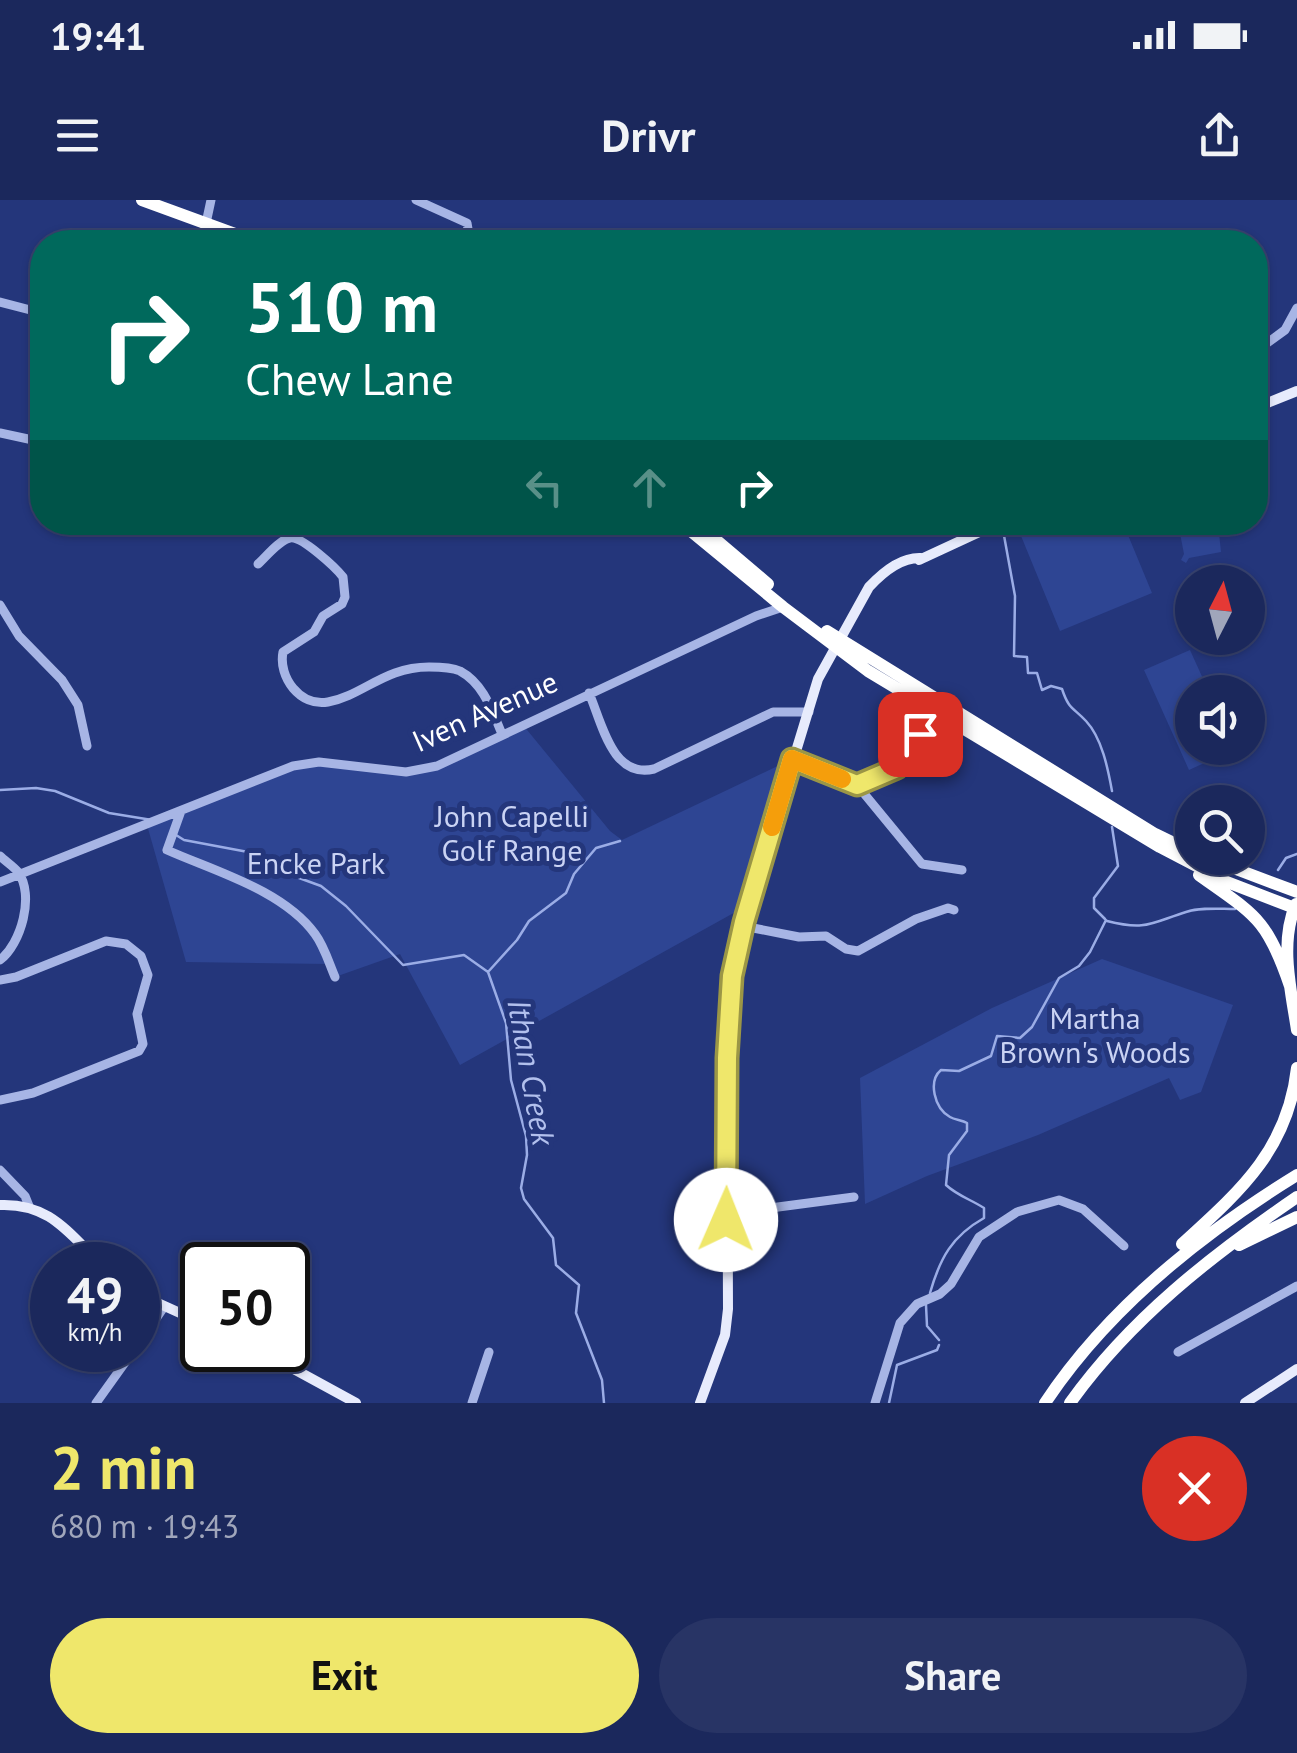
<!DOCTYPE html>
<html lang="en">
<head>
<meta charset="utf-8">
<style>
	body { margin:0; font-family:"PT Sans",sans-serif; background:#283465; color:#f1f3f6; height:100vh; display:flex; flex-direction:column; font-size:38px; white-space:nowrap }
	* { box-sizing:border-box; margin:0 }
	p { font-size:32px; color:#a0a6bb }
	.icon { flex:none; width:55px; height:55px; fill:none; stroke:currentColor; stroke-width:2; stroke-linecap:round; stroke-linejoin:round }
	.map { position:relative; height:1203px; overflow:hidden }
	.details { display:flex; flex-direction:column; background:#1b285c; flex:1 }
	.details>* { flex:none }
	.guide { position:absolute; left:30px; top:30px; width:1238px; height:305px; border-radius:40px; box-shadow:0 2px 8px #0004,0 0 0 2px #394472; background:#00695c; color:#fff; overflow:hidden }
	.needle { width:65px; rotate:6deg }
	.tools { position:absolute; left:1175px; top:365px; display:grid; gap:20px }
	.tools a { display:grid; place-items:center; width:90px; height:90px; border-radius:50%; background:#1b285c; box-shadow:0 2px 8px #0004,0 0 0 2px #394472; font-size:50px }
	.speed { position:absolute; left:30px; top:1042px; display:flex; gap:20px; font-size:50px; font-weight:700; text-align:center }
	.speed>* { display:grid; place-content:center; width:130px; height:130px; border-radius:50%; background:#1b285c; box-shadow:0 2px 8px #0004,0 0 0 2px #394472; line-height:1 }
	.speed small { font-size:25px; font-weight:400 }
	.speed .limit { border:5px solid #111; border-radius:15px; background:#fff; color:#111 }
	.pin { position:absolute; display:grid; place-items:center; width:85px; height:85px; color:#fff; margin:-42px; border-radius:20px; box-shadow:0 5px 15px #0006 }
	.me { position:absolute; width:110px; margin:-55px; rotate:1deg; stroke-linejoin:round; filter:drop-shadow(0 0 8px #0008) }
	.turn { display:flex; align-items:center; gap:35px; height:210px; padding:0 50px; font-size:45px }
	.turn .icon { width:130px; height:130px; stroke-width:2.5 }
	.turn b { display:block; font-size:70px; line-height:85px }
	.lanes { display:flex; align-items:center; height:95px; padding:0 50px; background:#0003; justify-content:center; gap:50px; direction:ltr }
	.lanes .off { opacity:.35 }
	.round { display:grid; place-items:center; flex:none; width:105px; height:105px; border-radius:52px; background:#283465 }
	.summary { display:flex; align-items:center; justify-content:space-between; height:170px; padding:0 50px }
	h1 { font-size:60px; font-weight:600; line-height:75px; color:#efe76b }
	.cta { display:flex; gap:20px; margin-top:auto; padding:20px 50px }
	.cta a { flex:1; height:115px; border-radius:60px; background:#efe76b; color:#111; font-size:40px; font-weight:600; line-height:115px; text-align:center }
	.cta a+a { background:#283465; color:#f1f3f6 }
	.status { display:flex; justify-content:space-between; align-items:center; height:70px; padding:0 50px; background:#1b285c; direction:ltr }
	.status svg { height:28px; fill:currentColor }
	header { display:flex; justify-content:space-between; align-items:center; height:130px; padding:0 50px; background:#1b285c; font-size:45px; font-weight:600 }
	.map>svg:first-child { display:block }
</style>
</head>
<body>
<div class="status"><b>19:41</b><svg viewBox="0 0 49 12"><path d="M0 12V9h3v3zM5 12V6h3v6zM10 12V3h3v9zM15 12V0h3v12zM26 1h20v11H26zM47 4h2v5h-2z"/></svg></div>
<header><svg class="icon" aria-label="menu" viewBox="0 0 24 24"><path d="M4 6h16M4 12h16M4 18h16"/></svg>Drivr<svg class="icon" aria-label="share" viewBox="0 0 24 24"><path d="M12 15V3M7 8l5-5 5 5M5 13v7h14v-7"/></svg></header>
<div class="map">
<svg width="1297" height="1203" viewBox="0 0 1297 1203">
	<rect width="100%" height="100%" fill="#24367b"/>
	<path fill="#2e4593" d="M1039,323H1123L1152,393L1060,431L1019,331Z
		M1178,323L1213,324L1219,333L1221,352L1189,358L1186,363L1181,360L1184,354Z
		M1190,450L1209,492H1192V548L1235,549L1189,570L1144,470Z
		M523,525L610,631L622,640L784,563L739,710L460,865L400,754L335,777L329,764L186,762L147,625L293,566L319,562L406,572L437,566Z
		M1102,759L1233,805L1201,892L1180,900L1169,878L1038,935L927,976L865,1004L860,878L992,808Z"/>
	<g fill="none" stroke-linecap="round" stroke-linejoin="round">
		<path stroke="#9bade6" stroke-width="2.5" d="M1003,330L1015,396L1014,456L1027,457L1028,473H1037L1042,490L1051,486L1062,489C1069,510 1073,507 1086,521C1102,538 1108,569 1112,591
			M0,590L36,588L55,591L109,613L152,620
			M176,635L184,640L248,652L269,667L321,686L346,706L403,765L464,755L488,772L506,823L511,880L526,936L527,955L521,988L524,999L553,1038L556,1065L579,1085L576,1113L602,1180L604,1203
			M1278,670L1286,658L1297,654
			M1105,719L1094,708V698L1118,666L1112,627
			M1107,721C1146,731 1151,723 1186,712C1201,707 1219,709 1235,709
			M488,772L517,740L529,721L566,693L574,674L596,648L620,641
			M930,1093C940,1058 952,1036 984,1018V1008C970,999 958,996 946,985L949,955L967,931V923C962,920 955,920 950,917C934,908 928,881 941,870L959,871L991,856L997,836L1020,838L1032,827L1059,778L1079,766L1090,752L1106,720
			M926,1105L927,1126L939,1140
			M889,1203L897,1165L937,1150L939,1145"/>
		<path stroke="#a7b5e5" stroke-width="9" d="M416,0L467,23L470,41
			M202,42L211,0
			M468,42H494
			M0,102L42,113
			M1255,152L1285,130L1297,108
			M0,233L42,242
			M180,322L191,332L211,322
			M258,364C266,357 279,340 290,338C302,336 336,368 343,377L345,397L342,404L323,416L314,432L283,452C278,477 300,507 328,502C364,495 384,467 429,467C439,467 451,467 460,471C484,484 492,511 502,534
			M0,405L19,436L62,480L78,505L87,546
			M589,493C602,523 612,579 654,569L773,512H809
			M792,559L857,585L897,568L921,534
			M857,585L922,664L962,670
			M181,611L167,650C214,671 283,690 315,734C324,746 329,763 335,777
			M0,656C5,661 13,666 18,672C35,695 21,744 0,760
			M0,682L293,566L319,562L406,572L437,566L756,416L783,407
			M743,726L799,737L826,736L846,749L858,751L916,719L948,708L954,710
			M0,780L16,777L106,741L126,744L141,756L148,775L137,814L143,844L139,851L33,893L0,900
			M0,970L25,996L29,1006
			M725,1014L854,997
			M138,1145L164,1107
			M1178,1152L1297,1086
			M96,1203L134,1150
			M472,1203L489,1152
			M875,1203L900,1123L917,1104L940,1094L951,1084L979,1037L1017,1012L1059,1000L1083,1009L1124,1046"/>
		<path stroke="#e7ebfc" stroke-width="10" d="M1255,208L1297,191
			M919,360L1001,322
			M0,1005C50,1003 68,1033 102,1065
			M138,1094L202,1123
			M259,1150L356,1203
			M700,1203L725,1135L728,1109L727,858L732,776L751,699L818,479L869,387C882,373 901,357 921,358
			M1245,1203L1297,1169"/>
		<path stroke="#fff" stroke-width="12" d="M142,0L257,42
			M680,322L783,407L868,471L1160,647L1227,682L1297,709
			M695,322L768,384
			M827,431L1155,634L1192,652
			M1207,658L1297,692
			M1199,675C1255,715 1267,718 1290,786
			M1296,704C1279,743 1291,790 1297,830
			M1182,1044C1239,992 1288,950 1297,868
			M1239,1045L1297,1017
			M1045,1203C1108,1108 1201,1034 1297,975
			M1070,1203C1130,1119 1212,1055 1297,997"/>
	</g>
	<g fill="none" stroke-linecap="round" stroke-linejoin="round">
		<g stroke="#9b9646" stroke-width="25">
			<path id="route" d="M726,1020L727,858L732,776L744,722L792,559L857,585L897,568L920,534"/>
		</g>
		<use href="#route" stroke="#efe76b" stroke-width="18"/>
		<path stroke="#f59e0b" stroke-width="18" d="M772,627L792,559L842,579"/>
	</g>
	<g text-anchor="middle" stroke-width="10" stroke-linejoin="round" paint-order="stroke">
		<g font-size="30" fill="#fff" stroke="#24367b">
			<text transform="translate(485 512) rotate(-24)" y="10">Iven Avenue</text>
		</g>
		<g font-size="30" fill="#cad3f4" stroke="#24367b">
			<text x="512" y="627">John Capelli<tspan x="512" dy="34">Golf Range</tspan></text>
			<text x="316" y="674">Encke Park</text>
			<text x="1095" y="829">Martha<tspan x="1095" dy="34">Brown's Woods</tspan></text>
		</g>
		<g font-size="32" font-style="italic" fill="#b2c0ed" stroke="#24367b">
			<text transform="translate(531 872) rotate(80)" y="11">Ithan Creek</text>
		</g>
	</g>
</svg>
<div class="tools">
<a><svg class="needle" viewBox="-14 -14 28 28"><path d="M0-13l5 13h-10z" fill="#e53935"/><path d="M0 13l5-13h-10z" fill="#a0a6bb"/></svg></a>
<a><svg class="icon" aria-label="sound" viewBox="0 0 24 24"><path d="M4 9h4l5-4v14l-5-4H4zM17 9q2 3 0 6"/></svg></a>
<a><svg class="icon" aria-label="search" viewBox="0 0 24 24"><circle cx="10" cy="10" r="6"/><path d="M15 15l6 6"/></svg></a>
</div>
<div class="speed"><div>49<small>km/h</small></div><div class="limit">50</div></div>
<div class="pin" style="left:920px;top:534px;background:#d93025"><svg class="icon" aria-label="arrive" viewBox="0 0 24 24"><path d="M6 21V4h12l-3 4 3 4H6"/></svg></div>
<svg class="me" style="left:726px;top:1020px" viewBox="-20 -20 40 40"><circle r="19" fill="#fff"/><path d="M0-13L10 11 0 6-10 11z" fill="#efe76b"/></svg>
<div class="guide">
<div class="turn"><svg class="icon" aria-label="right" viewBox="0 0 24 24"><path d="M7 20v-9h11M14 6l5 5-5 5"/></svg><div><b>510 m</b>Chew Lane</div></div>
<div class="lanes"><svg class="icon off" aria-label="left" viewBox="0 0 24 24"><path d="M17 20v-9H6M10 6l-5 5 5 5"/></svg><svg class="icon off" aria-label="ahead" viewBox="0 0 24 24"><path d="M12 20V5M6 11l6-6 6 6"/></svg><svg class="icon" aria-label="right" viewBox="0 0 24 24"><path d="M7 20v-9h11M14 6l5 5-5 5"/></svg></div>
</div>
</div>
<section class="details">
<div class="summary"><div><h1>2 min</h1><p>680 m · 19:43</p></div><a class="round" style="background:#d93025;color:#fff"><svg class="icon" aria-label="close" viewBox="0 0 24 24"><path d="M6 6l12 12M18 6L6 18"/></svg></a></div>
<div class="cta"><a>Exit</a><a>Share</a></div>
</section>
</body>
</html>
